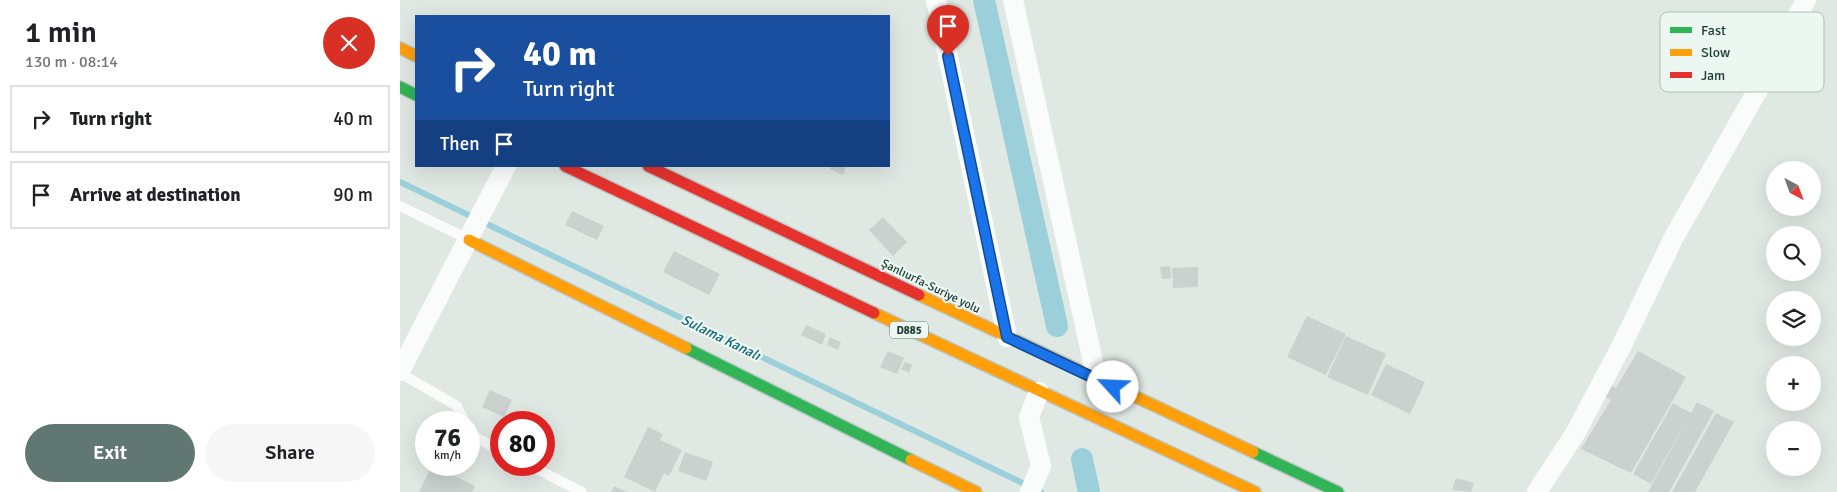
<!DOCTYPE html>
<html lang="en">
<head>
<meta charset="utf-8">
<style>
	body { margin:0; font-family:Signika,sans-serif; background:#f6f6f6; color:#202124; height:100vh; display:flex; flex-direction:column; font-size:19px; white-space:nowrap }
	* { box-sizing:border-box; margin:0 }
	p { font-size:16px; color:#757577 }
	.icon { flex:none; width:28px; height:28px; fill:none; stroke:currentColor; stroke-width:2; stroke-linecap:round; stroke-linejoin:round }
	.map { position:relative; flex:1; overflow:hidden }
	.details { display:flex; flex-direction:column; background:#fff; width:400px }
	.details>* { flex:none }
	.banner { position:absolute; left:15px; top:15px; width:475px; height:152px; border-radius:0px; box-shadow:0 5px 20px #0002; background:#1a4fa0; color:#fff; overflow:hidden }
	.needle { width:32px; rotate:139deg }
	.buttons { position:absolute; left:1366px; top:161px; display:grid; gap:10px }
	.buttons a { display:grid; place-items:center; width:55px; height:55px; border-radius:50%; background:#fff; box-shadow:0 5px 20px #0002; font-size:25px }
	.speed { position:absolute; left:15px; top:411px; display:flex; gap:10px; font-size:25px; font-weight:700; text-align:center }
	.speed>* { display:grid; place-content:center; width:65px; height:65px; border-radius:50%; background:#fff; box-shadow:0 5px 20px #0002; line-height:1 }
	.speed small { font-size:12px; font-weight:400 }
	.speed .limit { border:8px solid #d22; background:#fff; color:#111 }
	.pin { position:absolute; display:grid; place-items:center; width:42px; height:42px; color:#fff; margin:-51px -21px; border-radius:50% 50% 50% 0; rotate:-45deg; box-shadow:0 0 5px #0007 }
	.pin .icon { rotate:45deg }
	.me { position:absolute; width:55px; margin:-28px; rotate:295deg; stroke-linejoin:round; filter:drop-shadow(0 0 4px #0008) }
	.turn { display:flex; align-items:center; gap:18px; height:105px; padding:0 25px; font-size:22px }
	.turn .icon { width:65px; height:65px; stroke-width:2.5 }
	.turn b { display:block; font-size:35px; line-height:42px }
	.then { display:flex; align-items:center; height:48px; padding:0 25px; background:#0003; gap:10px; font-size:19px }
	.round { display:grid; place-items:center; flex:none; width:52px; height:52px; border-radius:26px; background:#f6f6f6 }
	.overview { display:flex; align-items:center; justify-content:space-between; height:85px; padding:0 25px }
	h1 { font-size:30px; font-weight:600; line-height:38px }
	.cta { display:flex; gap:10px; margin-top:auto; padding:10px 25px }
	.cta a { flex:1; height:58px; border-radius:30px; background:#617872; color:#fff; font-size:20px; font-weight:600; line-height:58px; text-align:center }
	.cta a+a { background:#f6f6f6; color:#202124 }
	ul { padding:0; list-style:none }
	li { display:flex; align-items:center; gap:15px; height:68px; margin:0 10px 8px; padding:0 15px; border:2px solid #e0e0e0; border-radius:0px }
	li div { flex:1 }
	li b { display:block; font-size:19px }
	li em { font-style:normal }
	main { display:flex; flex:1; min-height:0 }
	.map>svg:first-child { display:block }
</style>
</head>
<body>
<main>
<section class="details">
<div class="overview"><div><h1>1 min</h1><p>130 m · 08:14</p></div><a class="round" style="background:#d93025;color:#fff"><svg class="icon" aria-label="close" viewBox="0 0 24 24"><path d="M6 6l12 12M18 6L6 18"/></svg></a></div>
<ul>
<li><svg class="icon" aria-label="right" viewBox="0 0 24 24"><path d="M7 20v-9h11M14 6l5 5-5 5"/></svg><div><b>Turn right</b></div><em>40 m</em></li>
<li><svg class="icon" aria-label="arrive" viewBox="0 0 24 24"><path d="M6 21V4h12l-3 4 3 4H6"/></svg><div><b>Arrive at destination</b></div><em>90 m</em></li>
</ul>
<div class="cta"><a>Exit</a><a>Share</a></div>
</section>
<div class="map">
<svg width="1437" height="492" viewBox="0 0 1437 492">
	<rect width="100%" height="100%" fill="#e0e8e4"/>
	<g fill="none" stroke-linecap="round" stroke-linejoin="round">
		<path stroke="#9bd0db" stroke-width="6" d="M0,182L641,492"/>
		<path stroke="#9bd0db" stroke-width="22" d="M584,0L657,326
			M682,459L689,492"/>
	</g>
	<path fill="#cad1ce" d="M431,166H446L443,175L430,169Z
		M172,211L204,226L197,240L165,225Z
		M483,217L507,242L493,256L469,230Z
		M274,251L320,274L309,295L263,272Z
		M770,266L771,278L762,279L760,267Z
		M798,267V287L773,288L772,268Z
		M907,316L946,334L926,375L887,357Z
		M406,325L426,334L422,345L401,335Z
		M946,336L986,354L968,395L927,377Z
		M430,337L441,342L438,350L427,345Z
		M488,351L504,358L497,374L480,367Z
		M1238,351L1286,377L1231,473L1181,449L1211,400L1204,396L1210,385L1216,388Z
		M505,362L512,365L509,373L501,369Z
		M986,364L1025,382L1010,414L971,395Z
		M90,390L112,400L104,417L82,407Z
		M1297,402L1314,411L1269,492H1248Z
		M1273,403L1291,413L1251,484L1233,474Z
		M1316,413L1334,422L1295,492H1272Z
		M248,427L263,434L260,440L282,450L269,476L264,473L255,492L224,477Z
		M285,452L313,462L306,481L278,471Z
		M32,465L75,486L72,492H19Z
		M1056,478L1074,483L1071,492L1052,490Z
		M214,486L227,492H211Z"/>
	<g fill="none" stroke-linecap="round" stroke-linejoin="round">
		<g stroke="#bcc7c4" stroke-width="14">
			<path id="fast" d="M0,87L16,95
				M286,348L511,460
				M853,452L938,492"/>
		</g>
		<g stroke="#bcc7c4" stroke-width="14">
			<path id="slow" d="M0,48L16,56
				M69,240L286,348
				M519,295L853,452
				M474,313L855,492
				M511,460L576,492"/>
		</g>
		<g stroke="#bcc7c4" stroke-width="14">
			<path id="jam" d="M165,166L474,313
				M248,166L519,295"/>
		</g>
		<path stroke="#fafcfb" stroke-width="10" d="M0,206L68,239
			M0,373L57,406L65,422
			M69,431L71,435L101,451
			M129,465L182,492"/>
		<path stroke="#fafcfb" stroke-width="20" d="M536,0L607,337
			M613,0L697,380
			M0,371L106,166
			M630,492L641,466L629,417L639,392
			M1137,492L1176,432L1222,345L1274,237L1372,65L1406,0"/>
		<use href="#fast" stroke="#30b455" stroke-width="11"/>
		<use href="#slow" stroke="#ff9f0a" stroke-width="11"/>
		<use href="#jam" stroke="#e5322d" stroke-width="11"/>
	</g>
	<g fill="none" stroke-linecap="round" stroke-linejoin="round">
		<g stroke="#114b97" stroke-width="12">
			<path id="route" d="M548,56L607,337L713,387"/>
		</g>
		<use href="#route" stroke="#1a73e8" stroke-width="9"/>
	</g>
	<g text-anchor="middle" stroke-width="4.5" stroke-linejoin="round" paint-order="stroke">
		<rect fill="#edf7f2" stroke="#5b736d" stroke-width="1" x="490" y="321.5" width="38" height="17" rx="4"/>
		<g font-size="11" font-weight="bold" fill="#1d3b34">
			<text x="509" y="334">D885</text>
		</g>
		<g font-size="12" fill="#1d3b34" stroke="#edf7f2">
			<text transform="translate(531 286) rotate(26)" y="4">Şanlıurfa-Suriye yolu</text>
		</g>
		<g font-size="14" font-style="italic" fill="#12677c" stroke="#edf7f2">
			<text transform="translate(321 337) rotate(26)" y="5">Sulama Kanalı</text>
		</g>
	</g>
	<rect x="1260" y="12" width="164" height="80" rx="8" fill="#edf7f2" stroke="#afbfb9" stroke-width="1"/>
	<rect x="1270" y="27" width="22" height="6" fill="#30b455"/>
	<rect x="1270" y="49" width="22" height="7" fill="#ff9f0a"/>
	<rect x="1270" y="72" width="22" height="6" fill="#e5322d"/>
	<g font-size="14" fill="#1d3b34">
		<text x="1301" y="35">Fast</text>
		<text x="1301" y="57">Slow</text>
		<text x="1301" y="80">Jam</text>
	</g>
</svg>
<div class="buttons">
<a><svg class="needle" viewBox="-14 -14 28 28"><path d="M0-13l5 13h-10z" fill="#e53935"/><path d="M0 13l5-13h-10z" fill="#757577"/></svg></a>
<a><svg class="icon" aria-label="search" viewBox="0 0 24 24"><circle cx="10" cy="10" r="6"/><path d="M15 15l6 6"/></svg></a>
<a><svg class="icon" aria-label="layers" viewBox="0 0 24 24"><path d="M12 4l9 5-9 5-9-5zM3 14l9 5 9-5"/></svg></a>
<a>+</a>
<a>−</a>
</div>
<div class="speed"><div>76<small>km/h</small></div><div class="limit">80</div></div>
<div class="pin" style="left:548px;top:56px;background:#d93025"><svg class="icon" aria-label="arrive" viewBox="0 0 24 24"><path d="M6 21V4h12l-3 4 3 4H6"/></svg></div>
<svg class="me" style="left:713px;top:387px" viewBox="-20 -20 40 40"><circle r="19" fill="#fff"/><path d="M0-13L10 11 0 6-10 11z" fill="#1a73e8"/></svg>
<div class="banner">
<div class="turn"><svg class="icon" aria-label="right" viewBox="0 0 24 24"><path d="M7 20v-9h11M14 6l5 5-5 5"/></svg><div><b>40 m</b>Turn right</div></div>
<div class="then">Then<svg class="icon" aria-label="arrive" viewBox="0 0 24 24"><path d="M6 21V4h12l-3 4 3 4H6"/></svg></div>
</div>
</div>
</main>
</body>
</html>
